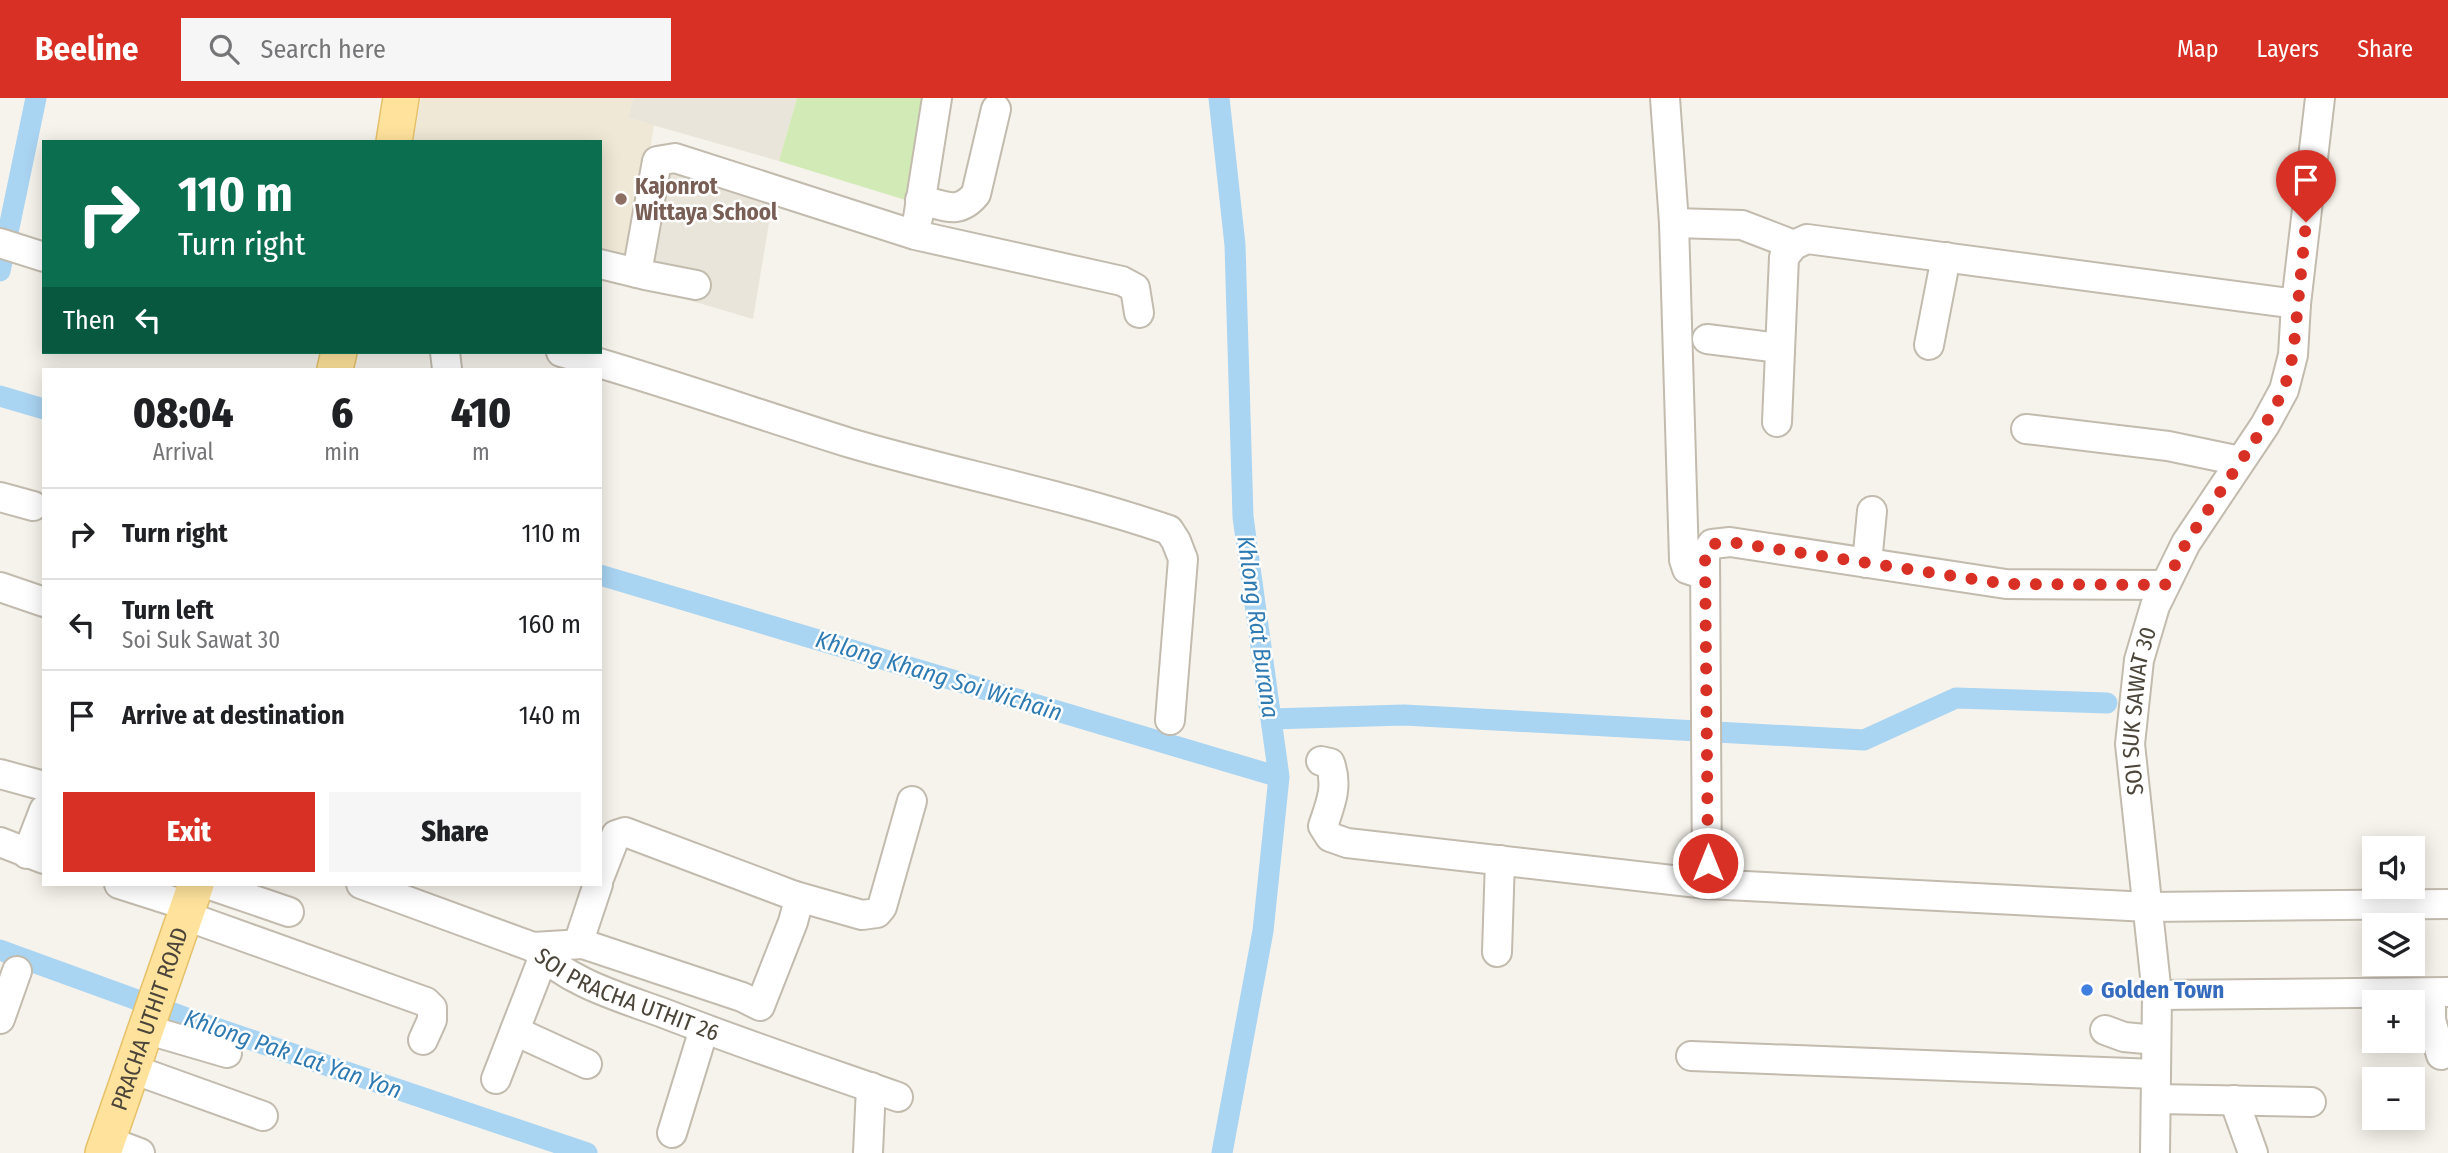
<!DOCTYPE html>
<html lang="en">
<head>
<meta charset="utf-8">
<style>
	body { margin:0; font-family:"Fira Sans Condensed",sans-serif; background:#f6f6f6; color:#202124; height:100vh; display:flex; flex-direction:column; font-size:26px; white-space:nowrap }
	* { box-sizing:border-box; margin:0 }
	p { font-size:23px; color:#757577 }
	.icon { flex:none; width:38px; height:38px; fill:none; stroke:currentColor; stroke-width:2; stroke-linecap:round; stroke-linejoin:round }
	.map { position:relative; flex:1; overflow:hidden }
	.details { position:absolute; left:42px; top:270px; width:560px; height:518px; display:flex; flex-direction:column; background:#fff; border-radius:0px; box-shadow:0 4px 18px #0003 }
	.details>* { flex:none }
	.guide { position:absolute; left:42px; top:42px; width:560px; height:214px; border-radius:0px; box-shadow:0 4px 18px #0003; background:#0b6e4f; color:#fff; overflow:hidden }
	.tools { position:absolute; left:2362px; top:738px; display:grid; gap:14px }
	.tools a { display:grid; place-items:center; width:63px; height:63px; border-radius:0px; background:#fff; box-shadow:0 4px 18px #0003; font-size:35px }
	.pin { position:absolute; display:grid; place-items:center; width:60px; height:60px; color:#fff; margin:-72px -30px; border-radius:50% 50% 50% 0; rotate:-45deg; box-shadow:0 0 7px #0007 }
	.pin .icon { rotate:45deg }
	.me { position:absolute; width:77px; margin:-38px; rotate:0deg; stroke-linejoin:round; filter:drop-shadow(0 0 5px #0008) }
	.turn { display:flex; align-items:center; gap:24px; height:147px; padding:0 21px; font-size:32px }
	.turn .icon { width:91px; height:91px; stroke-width:2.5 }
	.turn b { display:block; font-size:49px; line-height:60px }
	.then { display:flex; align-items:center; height:66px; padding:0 21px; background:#0003; gap:14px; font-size:26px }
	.eta { display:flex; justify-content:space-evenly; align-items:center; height:119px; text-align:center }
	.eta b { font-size:42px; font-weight:800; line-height:49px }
	.primary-button { display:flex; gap:14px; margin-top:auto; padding:14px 21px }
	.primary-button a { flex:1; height:80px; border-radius:0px; background:#d93025; color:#fff; font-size:28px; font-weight:800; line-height:80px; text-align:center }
	.primary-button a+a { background:#f6f6f6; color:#202124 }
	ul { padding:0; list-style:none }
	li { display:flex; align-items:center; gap:21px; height:91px; padding:0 21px; border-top:2px solid #e0e0e0 }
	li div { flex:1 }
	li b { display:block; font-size:26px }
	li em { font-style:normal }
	header { display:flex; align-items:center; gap:42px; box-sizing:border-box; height:98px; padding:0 35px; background:#d93025; color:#fff }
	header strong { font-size:33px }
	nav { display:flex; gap:38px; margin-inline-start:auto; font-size:24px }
	.search { width:490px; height:63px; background:#f6f6f6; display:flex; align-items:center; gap:18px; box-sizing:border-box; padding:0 24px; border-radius:0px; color:#757577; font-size:26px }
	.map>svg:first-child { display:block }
</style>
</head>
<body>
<header>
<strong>Beeline</strong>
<div class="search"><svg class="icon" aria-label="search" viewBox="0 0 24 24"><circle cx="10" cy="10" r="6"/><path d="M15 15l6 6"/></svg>Search here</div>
<nav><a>Map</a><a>Layers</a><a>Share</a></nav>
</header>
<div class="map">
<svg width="2448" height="1055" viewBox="0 0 2448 1055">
	<rect width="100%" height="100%" fill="#f6f3ec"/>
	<path fill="#eae5da" d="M633,0H797L779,63L628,20Z
		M677,73L773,101L753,221L644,189L662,81Z"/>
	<path fill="#efe8d6" d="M421,0H633L628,20L654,27L632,166L600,158V44H413Z"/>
	<path fill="#d2eab5" d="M797,0H927L912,104L779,63Z"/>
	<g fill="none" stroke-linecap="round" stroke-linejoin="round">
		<path stroke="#a9d4f2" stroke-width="21" d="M1219,0L1235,147L1243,419L1279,679L1263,833L1222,1055
			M0,173L36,0
			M0,298L44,311
			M600,477L1279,679
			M1271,621L1404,617L1864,642L1956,600L2107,605
			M0,852L198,924L587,1055"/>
		<g stroke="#c2bbae" stroke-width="32">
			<g id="minor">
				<path d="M1665,0L1674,125L1684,462L1687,471L1705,477"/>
				<path d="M920,102C944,107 958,118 976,96L996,11"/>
				<path d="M918,120L937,0"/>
				<path d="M1674,125L1742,127L1794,147"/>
				<path d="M0,145L44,159"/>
				<path d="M600,166L645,177L696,187"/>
				<path d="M637,175L657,63L675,60L915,137L1122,183L1135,190L1139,215"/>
				<path d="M1707,241L1780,250"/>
				<path d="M1929,247L1946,159"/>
				<path d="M445,254L447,271"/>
				<path d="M561,254C658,281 754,315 850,345C956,376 1064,396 1169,432L1176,443L1183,461L1170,622"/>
				<path d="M1777,324L1784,159L1794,147L1807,141L2296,206"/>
				<path d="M2026,331L2168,348L2240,363"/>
				<path d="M0,399L33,408"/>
				<path d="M1867,465L1872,413"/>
				<path d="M0,489L44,504"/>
				<path d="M1321,663L1330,665C1338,688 1331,705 1323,728L1330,739L1347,745L1707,786L2148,809L2448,806"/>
				<path d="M0,676L44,688"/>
				<path d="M0,744L44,761"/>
				<path d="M27,756L44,712"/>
				<path d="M119,786L188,808"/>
				<path id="s1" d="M361,786L533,849C568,885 620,899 666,916C743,946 821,972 898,999"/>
				<path d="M1707,786L1705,456L1712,446L1730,444L2006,486L2165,487"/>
				<path d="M213,788L289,814"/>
				<path d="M795,798L862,817L877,815L882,809L912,703"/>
				<path d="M200,823L426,904L432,910V922L423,942"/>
				<path d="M578,846L598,786"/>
				<path d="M533,849L583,846L742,899L760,908L793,824L797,809L795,798L625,734L616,737L600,778"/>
				<path d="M1497,854L1500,762"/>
				<path d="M2431,895V922L2441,957"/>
				<path d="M2157,897L2448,894"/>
				<path d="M0,921L17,873"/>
				<path d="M2105,932L2124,939L2156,942"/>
				<path d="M515,933L587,966"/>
				<path d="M162,936L227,955"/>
				<path d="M1691,958L2156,976"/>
				<path d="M149,977L263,1018"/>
				<path d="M496,981L543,860"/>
				<path d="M2156,1001L2311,1004"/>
				<path d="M2234,1002L2253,1055"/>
				<path d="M672,1035L704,931"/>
				<path d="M124,1049L140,1055"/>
				<path d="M868,1055L871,989"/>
				<path id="s2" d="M2155,1055L2157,897L2130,646L2139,562L2155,508L2186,445L2265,327L2284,292L2293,257L2296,206L2320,0"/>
			</g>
		</g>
		<g stroke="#e6c16a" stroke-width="38">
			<g id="major">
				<path d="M394,44L401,0"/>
				<path d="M335,271L339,254"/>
				<path id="s3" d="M103,1055L196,786"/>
			</g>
		</g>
		<use href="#minor" stroke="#fff" stroke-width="28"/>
		<use href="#major" stroke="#ffe39c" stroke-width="35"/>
	</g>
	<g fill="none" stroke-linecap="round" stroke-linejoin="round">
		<path stroke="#d93025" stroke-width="12" stroke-dasharray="0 21.6" d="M1708,765L1705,456L1713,446L1730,444L2006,486L2165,487L2186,445L2265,327L2284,292L2293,257L2306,124"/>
	</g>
	<circle fill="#8d6e63" stroke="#fff" stroke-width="2.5" cx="621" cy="101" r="7"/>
	<circle fill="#3f7fe0" stroke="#fff" stroke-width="2.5" cx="2087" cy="892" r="7"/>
	<g text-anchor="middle" stroke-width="5" stroke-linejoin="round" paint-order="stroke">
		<g font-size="23" font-weight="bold" fill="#785e54" stroke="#fff" text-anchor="start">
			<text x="635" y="96">Kajonrot<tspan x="635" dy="26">Wittaya School</tspan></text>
		</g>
		<g font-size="23" fill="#4b4439" stroke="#fff">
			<text dy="8" stroke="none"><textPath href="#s2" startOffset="444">SOI SUK SAWAT 30</textPath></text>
			<text dy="8" stroke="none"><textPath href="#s1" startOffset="290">SOI PRACHA UTHIT 26</textPath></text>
			<text dy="8" stroke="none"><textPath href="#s3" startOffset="142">PRACHA UTHIT ROAD</textPath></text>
		</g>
		<g font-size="23" font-weight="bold" fill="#366cbe" stroke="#fff" text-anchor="start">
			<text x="2101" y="900">Golden Town</text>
		</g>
		<g font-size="24" font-style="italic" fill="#2e7ab2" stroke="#fff">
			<text transform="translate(1258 529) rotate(82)" y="8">Khlong Rat Burana</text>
			<text transform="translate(939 578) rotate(17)" y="8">Khlong Khang Soi Wichain</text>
			<text transform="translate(293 956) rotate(19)" y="8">Khlong Pak Lat Yan Yon</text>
		</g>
	</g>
</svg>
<div class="tools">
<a><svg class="icon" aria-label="sound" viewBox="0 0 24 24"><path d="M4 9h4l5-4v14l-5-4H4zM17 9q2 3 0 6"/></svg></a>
<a><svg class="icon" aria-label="layers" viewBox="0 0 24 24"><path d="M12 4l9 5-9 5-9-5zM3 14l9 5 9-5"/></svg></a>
<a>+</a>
<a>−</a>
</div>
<div class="pin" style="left:2306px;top:124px;background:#d93025"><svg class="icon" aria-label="arrive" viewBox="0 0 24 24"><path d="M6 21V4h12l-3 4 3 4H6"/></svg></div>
<svg class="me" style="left:1708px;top:765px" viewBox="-20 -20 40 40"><circle r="17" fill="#d93025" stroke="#fff" stroke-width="3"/><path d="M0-11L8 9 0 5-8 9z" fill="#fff"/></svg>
<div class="guide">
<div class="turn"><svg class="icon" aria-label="right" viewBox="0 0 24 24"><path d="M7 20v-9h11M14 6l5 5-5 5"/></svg><div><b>110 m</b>Turn right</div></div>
<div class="then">Then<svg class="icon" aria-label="left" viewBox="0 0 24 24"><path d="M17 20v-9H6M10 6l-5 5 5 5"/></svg></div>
</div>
<section class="details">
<div class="eta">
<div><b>08:04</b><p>Arrival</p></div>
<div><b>6</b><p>min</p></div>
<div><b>410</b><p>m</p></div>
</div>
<ul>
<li><svg class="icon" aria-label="right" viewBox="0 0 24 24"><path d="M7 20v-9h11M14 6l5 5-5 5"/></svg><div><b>Turn right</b></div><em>110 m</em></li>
<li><svg class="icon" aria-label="left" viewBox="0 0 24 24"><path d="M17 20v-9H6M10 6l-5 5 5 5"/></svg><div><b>Turn left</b><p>Soi Suk Sawat 30</p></div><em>160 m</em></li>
<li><svg class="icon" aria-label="arrive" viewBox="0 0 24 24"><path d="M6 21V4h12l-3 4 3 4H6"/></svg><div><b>Arrive at destination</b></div><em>140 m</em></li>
</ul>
<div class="primary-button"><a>Exit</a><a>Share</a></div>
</section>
</div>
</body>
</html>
